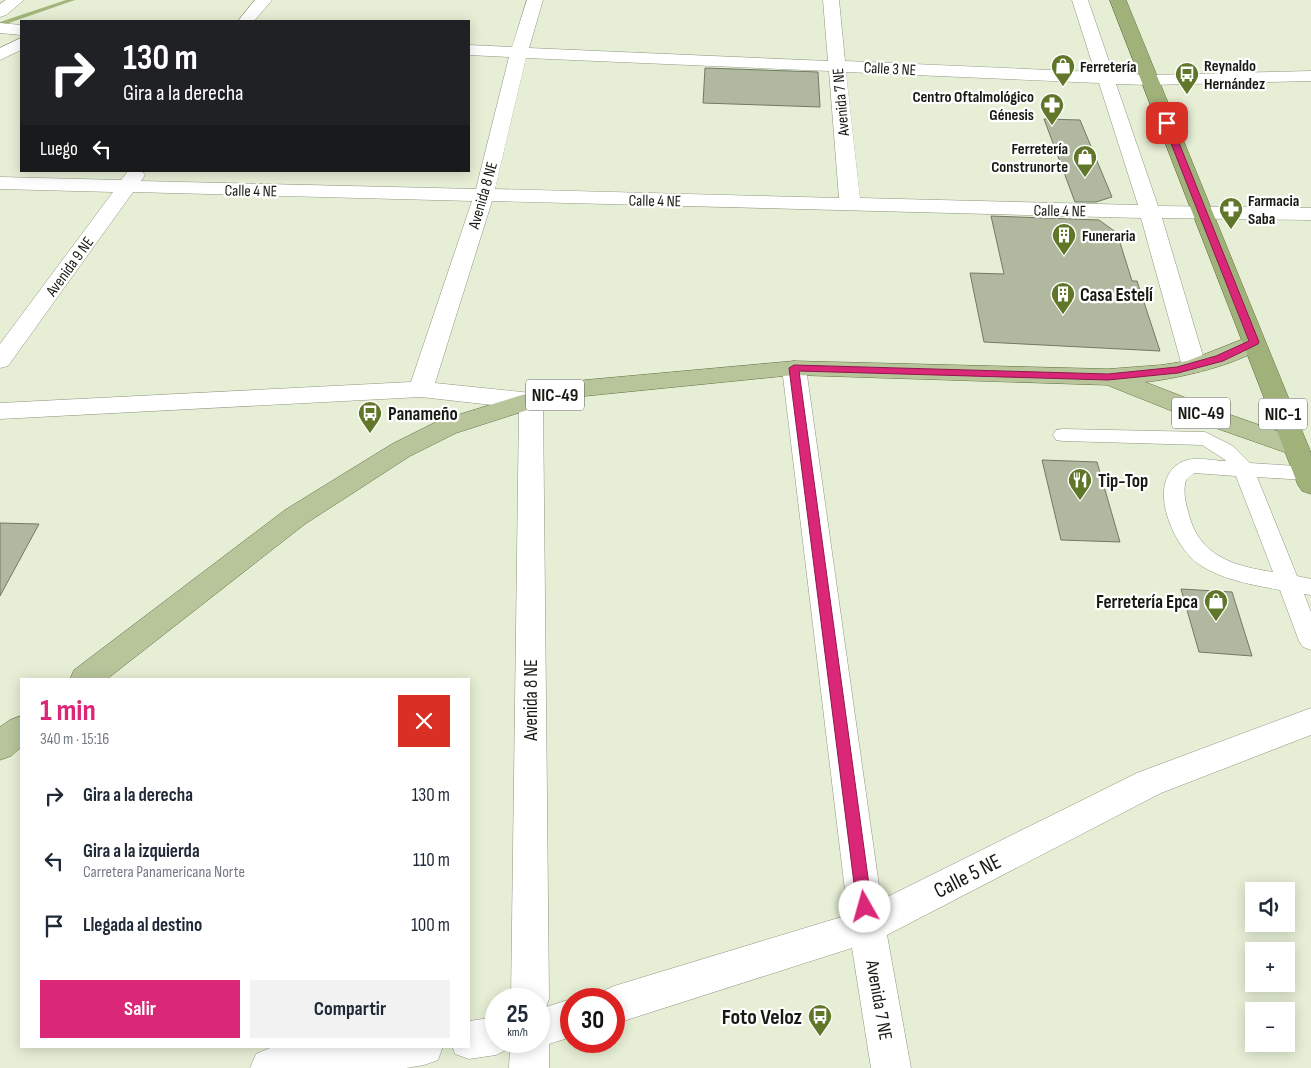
<!DOCTYPE html>
<html lang="es">
<head>
<meta charset="utf-8">
<style>
	body { margin:0; font-family:"Sofia Sans Condensed",sans-serif; background:#f2f2f3; color:#1f2937; height:100vh; display:flex; flex-direction:column; font-size:19px; white-space:nowrap }
	* { box-sizing:border-box; margin:0 }
	p { font-size:16px; color:#747a83 }
	.icon { flex:none; width:28px; height:28px; fill:none; stroke:currentColor; stroke-width:2; stroke-linecap:round; stroke-linejoin:round }
	.map { position:relative; flex:1; overflow:hidden }
	.panel { position:absolute; left:20px; top:678px; width:450px; height:370px; display:flex; flex-direction:column; background:#fff; border-radius:0px; box-shadow:0 2px 12px #0003 }
	.panel>* { flex:none }
	.top-card { position:absolute; left:20px; top:20px; width:450px; height:152px; border-radius:0px; box-shadow:0 2px 12px #0003; background:#202124; color:#fff; overflow:hidden }
	.fabs { position:absolute; left:1245px; top:882px; display:grid; gap:10px }
	.fabs a { display:grid; place-items:center; width:50px; height:50px; border-radius:0px; background:#fff; box-shadow:0 2px 12px #0003; font-size:25px }
	.speed { position:absolute; left:485px; top:988px; display:flex; gap:10px; font-size:25px; font-weight:700; text-align:center }
	.speed>* { display:grid; place-content:center; width:65px; height:65px; border-radius:50%; background:#fff; box-shadow:0 2px 12px #0003; line-height:1 }
	.speed small { font-size:12px; font-weight:400 }
	.speed .limit { border:8px solid #d22; background:#fff; color:#111 }
	.pin { position:absolute; display:grid; place-items:center; width:42px; height:42px; color:#fff; margin:-21px; border-radius:10px; box-shadow:0 2px 8px #0006 }
	.me { position:absolute; width:55px; margin:-28px; rotate:353deg; stroke-linejoin:round; filter:drop-shadow(0 0 4px #0008) }
	.turn { display:flex; align-items:center; gap:18px; height:105px; padding:0 20px; font-size:22px }
	.turn .icon { width:65px; height:65px; stroke-width:2.5 }
	.turn b { display:block; font-size:35px; line-height:42px }
	.then { display:flex; align-items:center; height:48px; padding:0 20px; background:#0003; gap:10px; font-size:19px }
	.round { display:grid; place-items:center; flex:none; width:52px; height:52px; border-radius:0px; background:#f2f2f3 }
	.head { display:flex; align-items:center; justify-content:space-between; height:85px; padding:0 20px }
	h1 { font-size:30px; font-weight:700; line-height:38px; color:#db2777 }
	.cta { display:flex; gap:10px; margin-top:auto; padding:10px 20px }
	.cta a { flex:1; height:58px; border-radius:0px; background:#db2777; color:#fff; font-size:20px; font-weight:700; line-height:58px; text-align:center }
	.cta a+a { background:#f2f2f3; color:#1f2937 }
	ul { padding:0; list-style:none }
	li { display:flex; align-items:center; gap:15px; height:65px; padding:0 20px }
	li div { flex:1 }
	li b { display:block; font-size:19px }
	li em { font-style:normal }
	.map>svg:first-child { display:block }
</style>
</head>
<body>
<div class="map">
<svg width="1311" height="1068" viewBox="0 0 1311 1068">
	<rect width="100%" height="100%" fill="#e6efd5"/>
	<g fill="none" stroke-linecap="round" stroke-linejoin="round">
		<path fill="#a1b67a" fill-rule="evenodd" d="M66,0H75L0,26V22Z"/>
	</g>
	<path fill="#b0b9a0" stroke="#717962" d="M705,68L818,72L820,107L703,103Z
		M1044,119L1080,120L1112,197L1096,202H1075Z
		M991,216L1099,220L1117,233L1132,281H1137L1160,351L984,342L970,273L1004,274Z
		M1042,460L1097,462L1120,542L1061,540Z
		M0,523L39,524L0,596Z
		M1181,589L1232,592L1252,656L1199,652Z"/>
	<g fill="none" stroke-linecap="round" stroke-linejoin="round">
		<g stroke="#8e967e" stroke-width="1">
			<path id="service" d="M1063,429L1205,432L1233,446L1250,463L1311,467V479L1306,480L1257,477L1297,576L1311,579V595L1304,594L1311,612V650L1303,647L1299,641L1280,590C1253,585 1223,580 1200,565C1173,548 1143,478 1184,461C1196,456 1214,461 1226,461L1224,459L1202,445L1063,441L1056,440L1053,435L1056,430ZM1194,473L1236,476L1273,572C1233,566 1198,556 1188,511C1185,501 1183,491 1186,480Z"/>
		</g>
		<g stroke="#8e967e" stroke-width="1">
			<path id="minor" d="M6,0H24L6,15L0,17V4Z
				M255,0H272L254,21H238Z
				M527,0H543L529,48L828,61L823,0H839L845,61L1095,72L1072,0H1088L1113,73L1150,75L1311,71V81L1150,85L1116,84L1158,206L1311,208V220L1162,218L1206,366L1202,371L1194,373L1186,371L1182,366L1141,218L492,201L435,383L531,393L540,395L543,401L549,999L546,1007L571,999V1037L549,1044V1068H509L510,1048L496,1055L469,1059L455,1054L452,1046H469V1021L496,1017V1041H539V999H511L519,408L421,397L0,419V403L411,382L472,201L133,192L8,366L0,368V344L113,192L0,189V177L121,180L128,171H142L145,175L141,181L476,189L509,57L469,55V45L512,47ZM526,58L829,71L839,198L495,189ZM846,72L1099,83L1138,205L860,198Z
				M0,23L21,25V35L0,33Z
				M21,38V50L0,60V48Z
				M794,361L802,363L806,368L881,900L1137,773L1311,708V735L1161,793L887,935L911,1068H871L852,948L614,1024V999H598L601,992L614,986L848,915L782,368L786,363Z
				M285,1046H443L438,1060L424,1065L406,1068H250L256,1054L270,1048Z"/>
		</g>
		<g stroke="#617140" stroke-width="1">
			<path id="primary" d="M1254,335L1262,337L1266,342C1251,363 1171,380 1145,382L1225,413L1305,441L1309,447L1305,453L1296,456L1287,453L1207,425L1107,385L794,375L585,396L537,407L456,433L410,456L305,524L107,679H70L74,670L285,510L392,444L438,421L522,395L585,380L794,361L1108,369L1161,365L1187,361Z
				M21,716V747L11,756L0,760V727L10,720Z"/>
		</g>
		<g stroke="#617140" stroke-width="1">
			<path id="trunk" d="M1110,0H1126L1311,453V494L1302,491L1298,485Z"/>
		</g>
		<use href="#service" fill="#fff" fill-rule="evenodd"/>
		<use href="#minor" fill="#fff" fill-rule="evenodd"/>
		<use href="#primary" fill="#b8c59b" fill-rule="evenodd"/>
		<use href="#trunk" fill="#a0b27a" fill-rule="evenodd"/>
	</g>
	<path fill="#db2777" stroke="#8e194d" d="M1167,120L1171,123L1259,342L1258,344L1223,361L1178,373L1108,380L799,371L872,907L870,912L865,914L859,912L857,907L789,368L794,365L1108,374L1177,367L1216,356L1249,341L1163,123Z"/>
	<defs>
		<g id="shop-pin" transform="scale(1.25)"><path d="M0 17L-7.5 6A9.5 9.5 0 1 1 7.5 6Z" fill="#607729" stroke="#fff"/><path d="M-5-2.5h2.3a2.7 3.5 0 0 1 5.4 0H5L5.5 6h-11ZM-1.5-2.5h3a1.5 2.3 0 0 0-3 0Z" fill="#fff"/></g>
		<g id="bus-pin" transform="scale(1.25)"><path d="M0 17L-7.5 6A9.5 9.5 0 1 1 7.5 6Z" fill="#607729" stroke="#fff"/><path d="M-5-6H5V4H4V6H2V4H-2V6H-4V4H-5ZM-3.5-4V0h7V-4ZM-3.5 1.2v1.5H-2V1.2ZM2 1.2v1.5H3.5V1.2Z" fill="#fff"/></g>
		<g id="pharmacy-pin" transform="scale(1.25)"><path d="M0 17L-7.5 6A9.5 9.5 0 1 1 7.5 6Z" fill="#607729" stroke="#fff"/><path d="M-2-6h4v4h4v4h-4v4h-4v-4h-4v-4h4Z" fill="#fff"/></g>
		<g id="building-pin" transform="scale(1.25)"><path d="M0 17L-7.5 6A9.5 9.5 0 1 1 7.5 6Z" fill="#607729" stroke="#fff"/><path d="M-4-6H4V6H1V3H-1V6H-4ZM-2.5-4.3h1.7v1.8h-1.7ZM.8-4.3h1.7v1.8H.8ZM-2.5-1h1.7V.8h-1.7ZM.8-1h1.7V.8H.8Z" fill="#fff"/></g>
		<g id="restaurant-pin" transform="scale(1.25)"><path d="M0 17L-7.5 6A9.5 9.5 0 1 1 7.5 6Z" fill="#607729" stroke="#fff"/><path d="M-5-6h1v4h1v-4h1v4h1v-4h1v5L-1.5 .5V6h-2V.5L-5-1ZM5-6V6H3V1.5H1.5Q1.5-4 5-6Z" fill="#fff"/></g>
	</defs>
	<g fill-rule="evenodd">
		<use href="#shop-pin" x="1063" y="66"/>
		<use href="#bus-pin" x="1187" y="74"/>
		<use href="#pharmacy-pin" x="1052" y="105"/>
		<use href="#shop-pin" x="1085" y="157"/>
		<use href="#pharmacy-pin" x="1231" y="209"/>
		<use href="#building-pin" x="1064" y="235"/>
		<use href="#building-pin" x="1063" y="294"/>
		<use href="#bus-pin" x="370" y="413"/>
		<use href="#restaurant-pin" x="1080" y="480"/>
		<use href="#shop-pin" x="1216" y="601"/>
		<use href="#bus-pin" x="820" y="1016"/>
	</g>
	<g text-anchor="middle" stroke-width="4.5" stroke-linejoin="round" paint-order="stroke">
		<g font-size="16" font-weight="bold" fill="#181b12" stroke="#fff" text-anchor="start">
			<text x="1204" y="71">Reynaldo<tspan x="1204" dy="18">Hernández</tspan></text>
			<text x="1080" y="72">Ferretería</text>
			<text x="1034" y="102" text-anchor="end">Centro Oftalmológico<tspan x="1034" dy="18">Génesis</tspan></text>
			<text x="1068" y="154" text-anchor="end">Ferretería<tspan x="1068" dy="18">Construnorte</tspan></text>
			<text x="1248" y="206">Farmacia<tspan x="1248" dy="18">Saba</tspan></text>
			<text x="1082" y="241">Funeraria</text>
		</g>
		<g font-size="16" fill="#181b12" stroke="#fff">
			<text transform="translate(890 68) rotate(3)" y="6">Calle 3 NE</text>
			<text transform="translate(840 102) rotate(-95)" y="6">Avenida 7 NE</text>
			<text transform="translate(251 190) rotate(1)" y="6">Calle 4 NE</text>
			<text transform="translate(482 195) rotate(-74)" y="6">Avenida 8 NE</text>
			<text transform="translate(655 200) rotate(1)" y="6">Calle 4 NE</text>
			<text transform="translate(1060 210) rotate(1)" y="6">Calle 4 NE</text>
			<text transform="translate(69 266) rotate(-54)" y="6">Avenida 9 NE</text>
		</g>
		<g fill="#fff" stroke="#5d5f59" stroke-width="1">
			<rect x="526" y="379.5" width="58" height="31" rx="4"/>
			<rect x="1172" y="397.5" width="58" height="31" rx="4"/>
			<rect x="1259" y="398.5" width="48" height="31" rx="4"/>
		</g>
		<g font-size="18" font-weight="bold" fill="#181b12">
			<text x="555" y="401">NIC-49</text>
			<text x="1201" y="419">NIC-49</text>
			<text x="1283" y="420">NIC-1</text>
		</g>
		<g font-size="19" font-weight="bold" fill="#181b12" stroke="#fff" text-anchor="start">
			<text x="1080" y="301">Casa Estelí</text>
			<text x="388" y="420">Panameño</text>
			<text x="1098" y="487">Tip-Top</text>
			<text x="1198" y="608" text-anchor="end">Ferretería Epca</text>
		</g>
		<g font-size="19" fill="#181b12" stroke="#fff">
			<text transform="translate(530 700) rotate(-90)" y="7">Avenida 8 NE</text>
			<text transform="translate(880 1000) rotate(80)" y="7">Avenida 7 NE</text>
		</g>
		<g font-size="22" fill="#181b12" stroke="#fff">
			<text transform="translate(967 875) rotate(-27)" y="8">Calle 5 NE</text>
		</g>
		<g font-size="22" font-weight="bold" fill="#181b12" stroke="#fff" text-anchor="end">
			<text x="802" y="1024">Foto Veloz</text>
		</g>
	</g>
</svg>
<div class="fabs">
<a><svg class="icon" aria-label="sound" viewBox="0 0 24 24"><path d="M4 9h4l5-4v14l-5-4H4zM17 9q2 3 0 6"/></svg></a>
<a>+</a>
<a>−</a>
</div>
<div class="speed"><div>25<small>km/h</small></div><div class="limit">30</div></div>
<div class="pin" style="left:1167px;top:123px;background:#d93025"><svg class="icon" aria-label="arrive" viewBox="0 0 24 24"><path d="M6 21V4h12l-3 4 3 4H6"/></svg></div>
<svg class="me" style="left:865px;top:907px" viewBox="-20 -20 40 40"><circle r="19" fill="#fff"/><path d="M0-13L10 11 0 6-10 11z" fill="#db2777"/></svg>
<div class="top-card">
<div class="turn"><svg class="icon" aria-label="right" viewBox="0 0 24 24"><path d="M7 20v-9h11M14 6l5 5-5 5"/></svg><div><b>130 m</b>Gira a la derecha</div></div>
<div class="then">Luego<svg class="icon" aria-label="left" viewBox="0 0 24 24"><path d="M17 20v-9H6M10 6l-5 5 5 5"/></svg></div>
</div>
<section class="panel">
<div class="head"><div><h1>1 min</h1><p>340 m · 15:16</p></div><a class="round" style="background:#d93025;color:#fff"><svg class="icon" aria-label="close" viewBox="0 0 24 24"><path d="M6 6l12 12M18 6L6 18"/></svg></a></div>
<ul>
<li><svg class="icon" aria-label="right" viewBox="0 0 24 24"><path d="M7 20v-9h11M14 6l5 5-5 5"/></svg><div><b>Gira a la derecha</b></div><em>130 m</em></li>
<li><svg class="icon" aria-label="left" viewBox="0 0 24 24"><path d="M17 20v-9H6M10 6l-5 5 5 5"/></svg><div><b>Gira a la izquierda</b><p>Carretera Panamericana Norte</p></div><em>110 m</em></li>
<li><svg class="icon" aria-label="arrive" viewBox="0 0 24 24"><path d="M6 21V4h12l-3 4 3 4H6"/></svg><div><b>Llegada al destino</b></div><em>100 m</em></li>
</ul>
<div class="cta"><a>Salir</a><a>Compartir</a></div>
</section>
</div>
</body>
</html>
